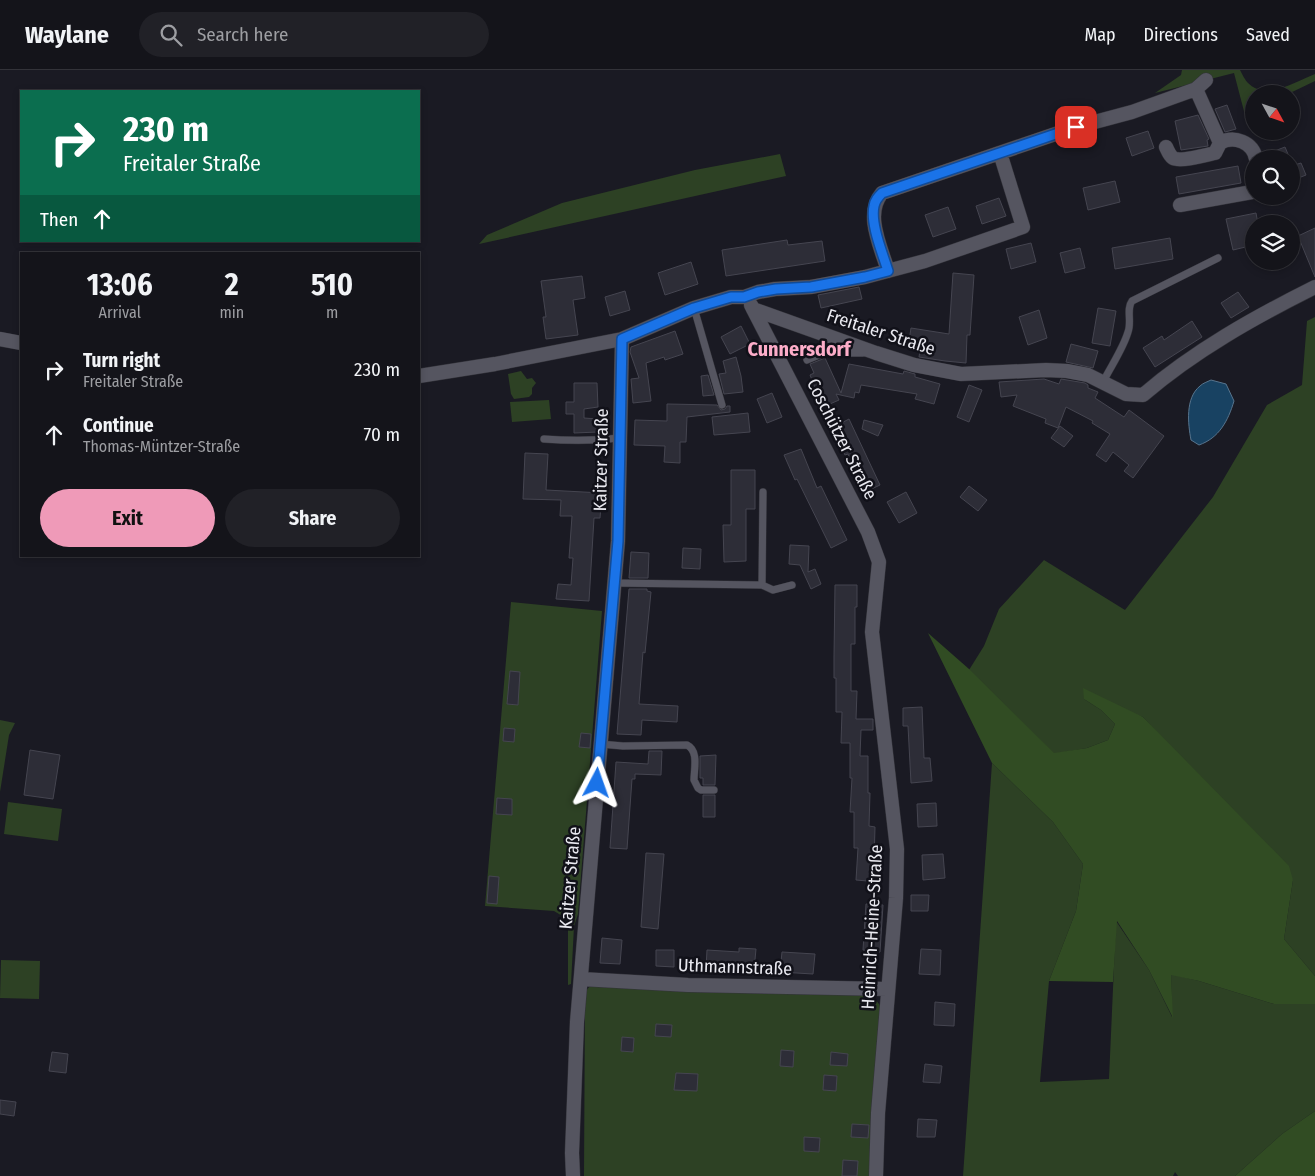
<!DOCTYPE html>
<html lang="en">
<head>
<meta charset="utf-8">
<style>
	body { margin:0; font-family:"Fira Sans Condensed",sans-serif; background:#212127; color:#f1f3f6; height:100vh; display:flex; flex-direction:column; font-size:19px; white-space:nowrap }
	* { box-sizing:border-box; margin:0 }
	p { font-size:16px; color:#9d9ea2 }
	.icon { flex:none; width:28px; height:28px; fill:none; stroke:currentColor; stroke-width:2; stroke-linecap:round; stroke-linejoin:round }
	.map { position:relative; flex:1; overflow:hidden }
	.side { position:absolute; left:20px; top:182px; width:400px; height:305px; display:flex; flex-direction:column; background:#14141a; border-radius:0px; box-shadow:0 2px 8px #0003,0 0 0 1px #333339 }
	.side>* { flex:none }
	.guide { position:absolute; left:20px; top:20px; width:400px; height:152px; border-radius:0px; box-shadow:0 2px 8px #0003,0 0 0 1px #333339; background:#0b6e4f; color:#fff; overflow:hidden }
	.needle { width:32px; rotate:130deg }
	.fabs { position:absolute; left:1245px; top:15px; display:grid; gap:10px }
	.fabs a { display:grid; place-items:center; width:55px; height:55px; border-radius:50%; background:#14141a; box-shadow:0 2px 8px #0003,0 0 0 1px #333339; font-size:25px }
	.pin { position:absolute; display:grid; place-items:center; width:42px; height:42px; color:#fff; margin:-21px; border-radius:10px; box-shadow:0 2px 8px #0006 }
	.me { position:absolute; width:55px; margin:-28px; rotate:4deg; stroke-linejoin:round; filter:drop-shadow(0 0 4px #0008) }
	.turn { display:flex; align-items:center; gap:18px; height:105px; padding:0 20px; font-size:22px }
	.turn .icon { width:65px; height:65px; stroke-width:2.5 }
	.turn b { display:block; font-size:35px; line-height:42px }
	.then { display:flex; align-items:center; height:48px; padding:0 20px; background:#0003; gap:10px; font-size:19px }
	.eta { display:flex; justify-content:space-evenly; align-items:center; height:85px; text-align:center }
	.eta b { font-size:30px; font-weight:700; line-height:35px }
	.cta { display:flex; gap:10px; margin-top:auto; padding:10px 20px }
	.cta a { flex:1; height:58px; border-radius:30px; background:#ef9ab8; color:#111; font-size:20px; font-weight:700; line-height:58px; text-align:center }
	.cta a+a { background:#212127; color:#f1f3f6 }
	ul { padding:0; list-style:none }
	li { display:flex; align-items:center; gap:15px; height:65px; padding:0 20px }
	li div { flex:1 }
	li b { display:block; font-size:19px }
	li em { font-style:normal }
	header { display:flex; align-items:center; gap:30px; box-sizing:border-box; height:70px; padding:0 25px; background:#14141a; border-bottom:1px solid #333339 }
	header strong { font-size:24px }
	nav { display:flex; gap:28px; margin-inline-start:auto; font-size:18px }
	.search { width:350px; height:45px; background:#212127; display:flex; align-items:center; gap:12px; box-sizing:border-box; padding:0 18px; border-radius:28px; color:#9d9ea2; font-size:19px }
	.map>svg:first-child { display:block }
</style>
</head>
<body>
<header>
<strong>Waylane</strong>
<div class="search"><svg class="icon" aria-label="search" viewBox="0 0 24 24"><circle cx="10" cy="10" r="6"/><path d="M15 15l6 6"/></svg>Search here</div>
<nav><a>Map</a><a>Directions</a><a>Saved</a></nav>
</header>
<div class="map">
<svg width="1315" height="1106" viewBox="0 0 1315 1106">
	<rect width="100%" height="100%" fill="#1a1a23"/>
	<path fill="#2d4124" d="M1182,0H1240C1242,4 1245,10 1248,13C1266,31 1297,11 1315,4V11L1288,24H1254V41L1245,45L1234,3L1155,23L1181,5Z
		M780,84L786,106L479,174L487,165L562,133L695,100Z
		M1315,247V906L1284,869L1293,810L1143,647L1084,629L1101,640L1115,654L1108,670L1087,678L1054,684L969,600L984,576L999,539L1044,490L1125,540L1213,427L1267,335L1302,315L1307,251Z
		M521,301L527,309L532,308L536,313L532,318V324L529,327L514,329L511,324L508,304Z
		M549,330L551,349L512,352L510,332Z
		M511,532L602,541L578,844L574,856L571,914L568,915V855L564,847L554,841L485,836Z
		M0,650L15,653L9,665L0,722Z
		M992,693L1053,752L1083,794L1076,841L1049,911L1040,1012L1109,1009L1116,851L1149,900L1172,947L1171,904L1199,911L1274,934H1315V1041L1282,1064L1235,1106H1178L1175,1102L1173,1106H963Z
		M8,732L62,739L58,771L4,764Z
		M1,890L40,891L39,929L0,928Z
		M590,916L872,925L882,938L872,1106H584L585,922Z"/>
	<path fill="#314c23" d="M928,563L969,599L1054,683L1087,678L1108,670L1115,654L1101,640L1084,629L1083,618L1143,647L1289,796L1293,810L1284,869L1315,906V934H1274L1199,911L1171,905L1173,948L1149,900L1117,851L1113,912L1049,911L1076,841L1083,794L1053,752L992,693Z
		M1315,1041V1106H1235L1282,1064Z"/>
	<path fill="#184262" stroke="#57748d" d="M1211,310L1226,314L1234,331C1228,351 1219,368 1199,375L1191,370C1188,354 1185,328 1200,316C1203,313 1207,312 1211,310Z"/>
	<path fill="#2d2d37" stroke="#454550" d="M1227,35L1236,59L1225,62L1215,39Z
		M1198,45L1209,69L1207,70L1208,76L1181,80L1175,51Z
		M1148,61L1154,78L1132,86L1126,68Z
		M1285,77L1290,89H1265L1264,85Z
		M1301,93L1306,105L1291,111V96Z
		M1238,96L1241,113L1179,124L1176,107Z
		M1115,111L1120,132L1088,140L1083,118Z
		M999,128L1006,146L982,154L976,136Z
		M948,137L956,159L933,167L925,145Z
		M1256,143L1258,154H1254V175L1233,180L1226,149Z
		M1315,158V207L1298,166Z
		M1170,168L1173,189L1115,199L1112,178Z
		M787,170L788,175L822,171L825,191L726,206L722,180Z
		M1031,173L1036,192L1011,199L1006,179Z
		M1080,178L1085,198L1065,203L1060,183Z
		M691,192L698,214L665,225L658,203Z
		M953,203L974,205L970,265H967L966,293L945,291L919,287L921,274L909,271L911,258L949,264Z
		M582,206L585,228L573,230L578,265L546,269L543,247H546L541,211Z
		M859,217L862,229L821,238L818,225Z
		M625,221L630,240L610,246L605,227Z
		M1238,222L1249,237L1231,248L1221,233Z
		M1098,238L1116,241L1110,276L1092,273Z
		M1039,240L1047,268L1028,275L1019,247Z
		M1192,251L1202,267L1155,297L1143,278L1162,266L1164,270Z
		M741,256L750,274L730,284L721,267Z
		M675,261L683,284L665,290L664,287L646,293L651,331L633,333L631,309L639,308L630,282L631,277Z
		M1071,274L1098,281L1093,298L1066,292Z
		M736,287L741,306L743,322L724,324L719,304L726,303L723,291Z
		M825,288L841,323L849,294L903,304L904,301L915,304V307L940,314L934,334L915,329L917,324L861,315L859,323L855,322L854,328L836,324L839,330L823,337L810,305L814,303L810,294Z
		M708,305L714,325L703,326L701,306Z
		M1044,309L1059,314L1061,309L1085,313L1088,315V318L1098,322L1095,328L1124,347L1129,340L1164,366L1133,408L1124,401L1129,395L1113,382L1106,392L1096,385L1110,364L1092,353L1093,351L1066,337L1058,358L1045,353L1046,349L1013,336L1017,325L1001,327L999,312Z
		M574,313H597L598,337L584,339V348L598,349V362L574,363V344H566V332H574Z
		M969,315L982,320L969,352L957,347Z
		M772,323L782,347L767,353L757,329Z
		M667,334L717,335L721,340L725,339L727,336H730V342L687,347L686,372H680V393L664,392L665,376L634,375L635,350L667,351Z
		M748,343L750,362L714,365L712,347Z
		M849,349L880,415L865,422L848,384L845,385L832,358Z
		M864,350L883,355L878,366L862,359Z
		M1060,356L1073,366L1064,377L1051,368Z
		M801,379L817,418L821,416L847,470L831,478L797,409L795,410L784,385Z
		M525,383L548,384L546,420L602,423L600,448H594L589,531L556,529L558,514L571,515L573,488H569L572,446H560L561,430L523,429Z
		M731,400H755V439H746V491L724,492L723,455H731Z
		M969,416L987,430L978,441L960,427Z
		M906,422L917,443L899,453L887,432Z
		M790,475L809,476L808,502L815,499L821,514L811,519L800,495L789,494Z
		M683,478L701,479L700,499L682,498Z
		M631,482L649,483L648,508H629Z
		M835,515H857V537H855V574H851V621H857L856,649H873V660H861L860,686H868V723H870L869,756L875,757L874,791H880L879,812L856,810L858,778H854V742H850L852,708H850V673H841L842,642H836V608H834V587Z
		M629,519H647V521L651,522L645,583L643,582L639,634L678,636L677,652L642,650L641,665L617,664Z
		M510,601L520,602L518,635L507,634Z
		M922,637L924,688H930L932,711L911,713L908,656H903V638Z
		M504,658L515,659L514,672L503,671Z
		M581,663L591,664L590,678L579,677Z
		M30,680L60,685L53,729L24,725Z
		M649,681H662L661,705L635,704V709H632L627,779L610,778L616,692L648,694Z
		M716,685L715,715H703V708H700V686Z
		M703,725H715V747H703Z
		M497,728L512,729V745L496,744Z
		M936,733L937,756L918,757L917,734Z
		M646,783L664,784L658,859L641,857Z
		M943,784L945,808L923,810L922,785Z
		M489,806L499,807L497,834L487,833Z
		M911,825H929L928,841H911Z
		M866,834L883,835L880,882L863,880Z
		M602,868L622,870L620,894L600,893Z
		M739,878L756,879L754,900L724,898V899L706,898L707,880L739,882Z
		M921,879L941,880L940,905L919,904Z
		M656,880H674V897L656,896Z
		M782,882L815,884L813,904L780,902Z
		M935,932L955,934L954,956L934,955Z
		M656,954L672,955L671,967L655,966Z
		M622,967L634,968L633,982L621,981Z
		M781,980L794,981L793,997L780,996Z
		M52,982L68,984L66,1003L49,1001Z
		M831,982L848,984L847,996L830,995Z
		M925,994L942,996L940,1013L923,1012Z
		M676,1003L698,1004L697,1021L674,1020Z
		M824,1005L837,1006L836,1021L823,1020Z
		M0,1030L16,1032L14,1046L0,1044Z
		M918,1049L937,1050L935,1067H917Z
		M852,1054L869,1055L868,1068L851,1067Z
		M804,1067L820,1068L819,1082L804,1081Z
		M843,1090L858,1091L857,1106H842Z"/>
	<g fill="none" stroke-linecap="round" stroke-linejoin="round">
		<g stroke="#33333a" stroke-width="8">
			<path id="service" d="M694,238L722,335
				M807,290L824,283H863
				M1103,312C1111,296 1123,279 1128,262C1132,252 1126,239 1132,231L1218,188
				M544,369C570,371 594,371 620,368
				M614,513L762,515L773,520L792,515
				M762,515L763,422
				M600,674L623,676L687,675C699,681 694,699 694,710L698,718L701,720H714"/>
		</g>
		<g stroke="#33333a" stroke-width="15">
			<path id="minor" d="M1196,19L1220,73C1234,65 1253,72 1256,89
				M1166,77C1168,81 1169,85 1173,88C1180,92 1206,85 1215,83L1220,73
				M1180,135L1252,122L1254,120
				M888,201C881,177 864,144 882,123L1076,57L1132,42L1196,19L1206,10
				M751,235L753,239L876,283L914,295L961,304L1046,300L1067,301L1088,305L1126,324L1143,325C1194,281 1255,247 1315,217
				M753,239L868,462L879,492L872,562L897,779L896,828L878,1043L876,1106
				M0,269L21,273
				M419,306L495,294L622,269L694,238L731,227H744L758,222L775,219L811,217L865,207L925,191L1023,157L1000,83
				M581,909L688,915L887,919
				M573,1106L572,1083L577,952L618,471L622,269"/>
		</g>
		<use href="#service" stroke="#555560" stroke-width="7"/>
		<use href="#minor" stroke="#555560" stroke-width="14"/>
	</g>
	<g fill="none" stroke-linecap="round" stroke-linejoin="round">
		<g stroke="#114b97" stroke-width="12">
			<path id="route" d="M597,713L618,471L622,269L694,238L731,227H744L758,222L776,219L811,217L865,207L888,201C883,184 870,154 874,136C875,130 878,127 882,123L1076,57"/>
		</g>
		<use href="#route" stroke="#1a73e8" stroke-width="9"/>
	</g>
	<g text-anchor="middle" stroke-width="5" stroke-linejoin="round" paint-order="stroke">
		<g font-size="18" fill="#e9e9f0" stroke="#111119">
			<text transform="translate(881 262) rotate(18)" y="6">Freitaler Straße</text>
			<text transform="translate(842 369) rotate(63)" y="6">Coschützer Straße</text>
			<text transform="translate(601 390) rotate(-89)" y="6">Kaitzer Straße</text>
			<text transform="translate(570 808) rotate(-85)" y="6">Kaitzer Straße</text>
			<text transform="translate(872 857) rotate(-87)" y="6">Heinrich-Heine-Straße</text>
			<text transform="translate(735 897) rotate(2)" y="6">Uthmannstraße</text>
		</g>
		<g font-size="20" font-weight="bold" fill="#fdadc9" stroke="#111119">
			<text x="799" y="286">Cunnersdorf</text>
		</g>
	</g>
</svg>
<div class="fabs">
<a><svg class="needle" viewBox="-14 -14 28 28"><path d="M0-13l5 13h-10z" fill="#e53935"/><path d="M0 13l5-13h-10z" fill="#9d9ea2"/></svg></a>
<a><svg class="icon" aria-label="search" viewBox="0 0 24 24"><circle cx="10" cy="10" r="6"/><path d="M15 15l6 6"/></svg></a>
<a><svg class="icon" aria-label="layers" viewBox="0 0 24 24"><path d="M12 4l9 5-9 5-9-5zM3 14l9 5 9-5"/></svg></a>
</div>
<div class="pin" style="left:1076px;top:57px;background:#d93025"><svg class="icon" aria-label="arrive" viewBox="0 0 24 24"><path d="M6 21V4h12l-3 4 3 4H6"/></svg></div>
<svg class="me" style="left:597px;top:713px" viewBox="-20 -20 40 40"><path d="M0-17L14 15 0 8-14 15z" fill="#1a73e8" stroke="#fff" stroke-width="4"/></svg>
<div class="guide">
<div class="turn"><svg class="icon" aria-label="right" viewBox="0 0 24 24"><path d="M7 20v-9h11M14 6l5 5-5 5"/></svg><div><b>230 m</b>Freitaler Straße</div></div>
<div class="then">Then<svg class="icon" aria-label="ahead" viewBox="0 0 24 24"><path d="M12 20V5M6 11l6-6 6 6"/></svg></div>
</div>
<section class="side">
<div class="eta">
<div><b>13:06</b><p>Arrival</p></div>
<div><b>2</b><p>min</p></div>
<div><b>510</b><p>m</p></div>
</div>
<ul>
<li><svg class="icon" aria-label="right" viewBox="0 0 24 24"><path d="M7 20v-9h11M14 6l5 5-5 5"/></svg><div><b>Turn right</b><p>Freitaler Straße</p></div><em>230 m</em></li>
<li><svg class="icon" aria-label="ahead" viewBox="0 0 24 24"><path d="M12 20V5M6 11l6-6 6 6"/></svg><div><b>Continue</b><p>Thomas-Müntzer-Straße</p></div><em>70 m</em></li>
</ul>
<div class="cta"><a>Exit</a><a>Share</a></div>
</section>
</div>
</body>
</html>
